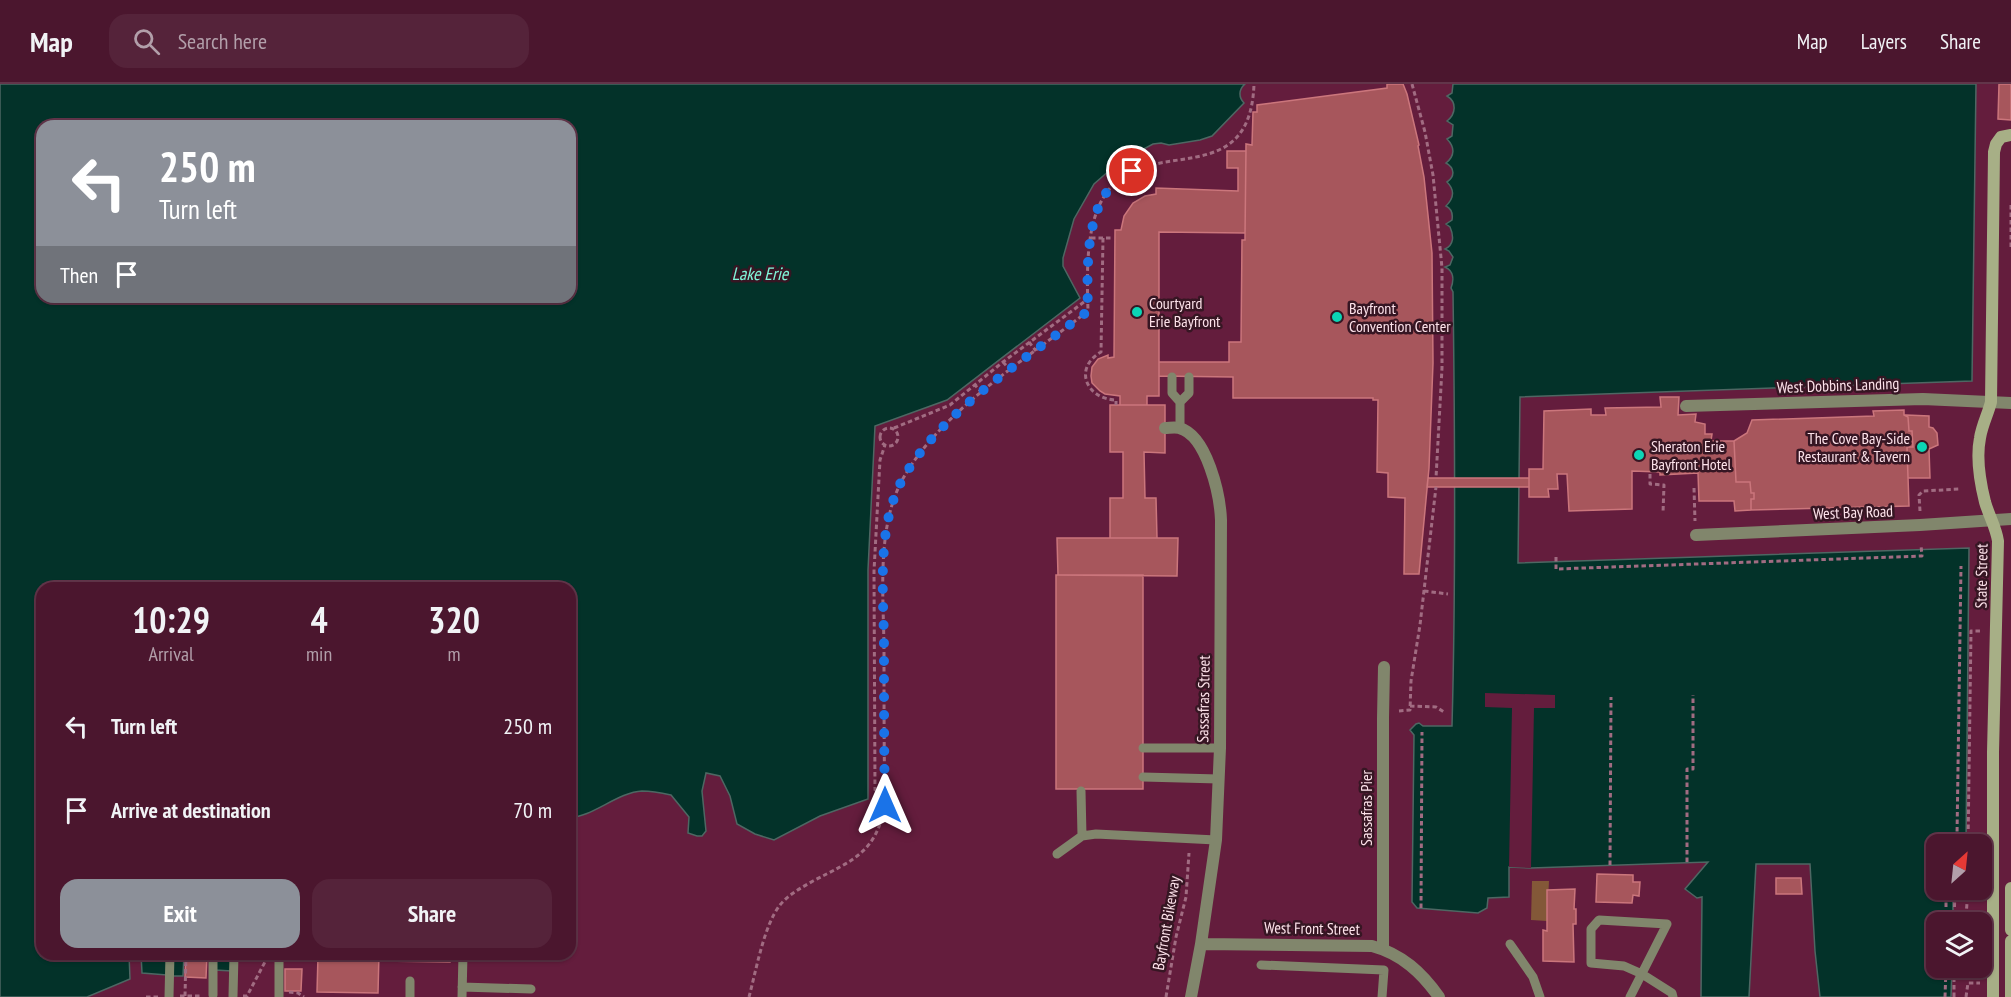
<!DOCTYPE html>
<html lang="en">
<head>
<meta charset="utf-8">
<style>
	body { margin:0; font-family:"PT Sans Narrow",sans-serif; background:#55233a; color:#f1f3f6; height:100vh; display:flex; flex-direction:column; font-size:22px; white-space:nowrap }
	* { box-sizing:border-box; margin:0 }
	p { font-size:20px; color:#b29faa }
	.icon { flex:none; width:33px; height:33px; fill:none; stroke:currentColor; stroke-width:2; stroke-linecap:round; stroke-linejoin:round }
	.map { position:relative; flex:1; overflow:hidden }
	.panel { position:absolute; left:36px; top:498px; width:540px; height:378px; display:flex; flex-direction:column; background:#4b162e; border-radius:18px; box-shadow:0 2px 4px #0004,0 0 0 2px #62354a }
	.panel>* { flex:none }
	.guide { position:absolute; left:36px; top:36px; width:540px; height:183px; border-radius:18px; box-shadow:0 2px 4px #0004,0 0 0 2px #62354a; background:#8c9099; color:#fff; overflow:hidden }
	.needle { width:39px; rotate:27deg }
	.tools { position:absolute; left:1926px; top:750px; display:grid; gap:12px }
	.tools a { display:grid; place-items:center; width:66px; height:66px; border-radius:12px; background:#4b162e; box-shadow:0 2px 4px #0004,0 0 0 2px #62354a; font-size:30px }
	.pin { position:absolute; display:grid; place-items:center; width:51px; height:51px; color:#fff; margin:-26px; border:3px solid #fff; border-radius:50%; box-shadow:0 2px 6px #0007 }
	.me { position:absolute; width:66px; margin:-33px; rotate:0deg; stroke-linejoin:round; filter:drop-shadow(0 0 4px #0008) }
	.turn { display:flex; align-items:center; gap:21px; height:126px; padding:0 24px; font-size:27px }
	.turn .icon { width:78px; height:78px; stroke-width:2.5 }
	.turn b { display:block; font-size:42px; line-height:51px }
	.then { display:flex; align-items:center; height:57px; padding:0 24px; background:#0003; gap:12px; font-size:22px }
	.eta { display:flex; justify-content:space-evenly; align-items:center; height:102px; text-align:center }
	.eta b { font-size:36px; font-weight:700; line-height:42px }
	.primary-button { display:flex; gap:12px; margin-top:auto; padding:12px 24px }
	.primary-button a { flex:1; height:69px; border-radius:18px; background:#8c9099; color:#fff; font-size:24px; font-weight:700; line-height:69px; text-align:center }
	.primary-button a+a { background:#55233a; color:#f1f3f6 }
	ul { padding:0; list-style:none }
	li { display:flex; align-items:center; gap:18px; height:84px; padding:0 24px }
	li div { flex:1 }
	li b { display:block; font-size:22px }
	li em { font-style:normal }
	header { display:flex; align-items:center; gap:36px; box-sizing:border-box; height:84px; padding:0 30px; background:#4b162e; border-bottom:2px solid #62354a }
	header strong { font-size:28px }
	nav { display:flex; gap:33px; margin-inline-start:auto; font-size:21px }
	.search { width:420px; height:54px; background:#55233a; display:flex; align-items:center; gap:15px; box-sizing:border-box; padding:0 21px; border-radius:18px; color:#b29faa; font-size:22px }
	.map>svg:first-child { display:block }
</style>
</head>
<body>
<header>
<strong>Map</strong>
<div class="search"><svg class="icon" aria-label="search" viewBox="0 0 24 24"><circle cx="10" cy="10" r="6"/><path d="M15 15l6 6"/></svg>Search here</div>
<nav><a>Map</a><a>Layers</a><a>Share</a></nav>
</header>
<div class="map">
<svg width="2011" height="913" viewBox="0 0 2011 913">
	<rect width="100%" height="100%" fill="#641d3d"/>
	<path fill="#835838" d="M1532,797H1549L1547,837L1531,836Z"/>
	<path fill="#033229" stroke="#4e6763" stroke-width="1.5" fill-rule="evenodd" d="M0,0H1245C1239,5 1238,13 1244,19L1212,52L1200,56L1169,61L1161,59L1153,60L1119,78L1094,100L1074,135L1063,174V182L1080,214L947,316L875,342L868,486V715L820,732L774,756L755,750L737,740L730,712L720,692L706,689L702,707L706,747L702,752H697L688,749L689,733L671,711C662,709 651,707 642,707C618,708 591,734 570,733V504H42V870H129L130,895L87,913H0ZM42,42H570V213H42Z
		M1453,0H1976L1972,297L1520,313L1518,479L1969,464L1966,760H1936V806H1953V838H1936V884H1952L1951,913H1820L1815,867L1810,780H1756L1749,913H1701L1702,813L1697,814L1685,805L1708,778L1531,784L1509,783V813L1488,814L1487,824L1478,829L1417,824L1412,818L1414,651L1410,646L1416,640L1419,639L1423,642H1452C1456,497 1455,353 1453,208L1451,204C1454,196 1454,187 1445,183L1450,181L1453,173L1449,167L1445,165C1454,161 1454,152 1450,143L1446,140L1452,136C1453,130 1452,125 1446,122C1454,114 1455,106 1447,98C1455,93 1455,84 1446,79C1455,72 1455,63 1447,55L1452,52L1453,41L1447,37C1456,30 1457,18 1447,12L1452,9Z
		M141,870H168L167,891L142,889Z
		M172,870H184L183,892H172Z
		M215,870H232V887L215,886Z"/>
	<path fill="#641d3d" d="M1485,609L1555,611V624H1534L1531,784L1509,783L1512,624L1485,623Z"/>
	<path fill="#a7565c" stroke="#cb767c" stroke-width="1.5" d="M1387,0H1403L1407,10L1419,61L1418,62L1424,93L1432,169L1433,279L1429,384L1419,490H1404L1405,414L1388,413V389L1377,388L1378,316H1373V314H1233V293L1159,292V278H1229V258H1241L1242,156H1245L1246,60L1252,61L1253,28H1257V21L1387,4Z
		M1999,0H2011V36L1998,35Z
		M1227,67H1246L1245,149L1159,148V312H1147V321H1120V312L1105,310L1100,307L1092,299L1091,292L1092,283L1098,275L1108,271V274L1114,273L1115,146H1121L1124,132L1133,119L1145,112L1156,110V104L1238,107V84H1227Z
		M1660,313H1679L1678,331L1696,330L1695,338L1705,340V350H1712L1711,357H1734L1736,398H1750L1751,409H1754V415H1751V426L1735,427L1734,417H1699L1698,389L1660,391V388L1632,387V425L1569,427L1567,390H1557L1558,405H1548L1549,413H1529V385H1543L1544,327L1591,325V331H1606L1605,324L1661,323Z
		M1110,321H1165V369L1144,368L1145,414H1156L1157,454H1110V414H1123V368H1110Z
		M1904,326V331L1908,333L1909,347H1912L1913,363H1907L1909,422L1751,426V415H1754V409H1751L1750,398H1736L1734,357L1747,349L1752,336L1874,332L1873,327Z
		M1906,331L1929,332V343L1933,344L1937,349L1938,361L1929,365L1930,394H1908L1907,363H1913L1912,347H1909L1908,333Z
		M1428,394H1529V403H1427Z
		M1057,454H1178L1177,492L1058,491Z
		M1056,491H1143V705H1056Z
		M1597,790L1633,791V798H1640L1639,812L1633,811L1632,819L1596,818Z
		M1776,794H1801L1802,810H1776Z
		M1575,805L1574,825H1576V840H1573L1574,878L1543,877V846L1547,847V806Z
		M186,870H207L206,894L185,893Z
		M321,870H379L378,909L317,908L318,872H321Z
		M379,870H450V878L379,877Z
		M285,885H302L301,907H285Z"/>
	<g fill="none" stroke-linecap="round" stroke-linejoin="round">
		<path stroke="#a16c82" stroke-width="3" stroke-dasharray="4.5 3" stroke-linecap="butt" d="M1412,0L1425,48L1433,91L1442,184V284L1436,394
			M1091,154H1113
			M1103,154L1101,268C1073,284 1086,315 1116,316V321
			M2011,163V120
			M1029,258L1036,267
			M1003,278L1011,287
			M974,300L982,309
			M880 353a9 9 0 1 1 18 0a9 9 0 1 1-18 0Z
			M894,344L950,321L1003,278L1088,215
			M1650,390V400L1664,401L1663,429
			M1694,404L1695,437
			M1920,427L1919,411L1923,407L1960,405
			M1556,473V485L1922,472L1921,461
			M1424,507L1448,510
			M1410,622L1436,623L1444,628
			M1399,627L1410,626L1411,597L1420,541L1436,403
			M884,706H875L874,487L880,376L885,361
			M1947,760V752H1957L1961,482
			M1968,760L1971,547H1983
			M1687,778V685H1693V611
			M1610,781L1611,613
			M1421,824L1422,648
			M1954,832H1974
			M1966,832L1968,806
			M1946,838V806
			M1954,838L1955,806
			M289,908L298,909L304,913
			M180,912H201
			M185,912L186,870
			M243,912H247L266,876
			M146,913H159
			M749,913C756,887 764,841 780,821C789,810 801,804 813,797C853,776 876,769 885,721C884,670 884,620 884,570C884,513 875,441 905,391C944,325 1028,274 1088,227C1087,192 1085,141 1105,111C1146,48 1250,111 1254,0
			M1166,913L1176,853L1186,813L1189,769
			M1945,913L1946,884
			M1954,913V884
			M1966,913L1968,899H1980"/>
		<path stroke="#81866c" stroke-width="9" d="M1172,293V309L1180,318V344
			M1180,318L1189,309V293
			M1143,664H1220
			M1143,693L1219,695
			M1081,707L1082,752
			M1057,770L1082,752L1096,750L1216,756
			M1510,860L1533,893L1540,913
			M1261,881L1384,886L1382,913
			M410,897V913
			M462,903L531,905
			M213,911V870
			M233,912L234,870
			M169,913L170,870
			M279,913V870
			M462,913L463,870
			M1630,913L1667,840L1599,836L1591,845V879L1624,882L1642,890L1672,909L1673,913"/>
		<path stroke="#81866c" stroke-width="12" d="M1686,322L1923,315L2011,319
			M1165,344C1169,344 1175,343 1179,344C1207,351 1220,411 1221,436L1220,664L1216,756L1201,860L1191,913
			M1696,451L1920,441L2011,435
			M1201,860L1372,862C1402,870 1422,889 1439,913
			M1383,865V634L1384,583"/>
		<path stroke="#a7af86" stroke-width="12" d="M2011,804V846
			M1993,913V668L1998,457C1996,443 1989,432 1985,418C1980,398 1976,374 1980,354C1982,341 1988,330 1991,318L1994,68L1996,60L2001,53L2011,51
			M2011,913V857"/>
	</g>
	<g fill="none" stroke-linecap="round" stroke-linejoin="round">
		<path stroke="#1a73e8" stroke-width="10" stroke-dasharray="0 18" d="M885,721C884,669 884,617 884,565C884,510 875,440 905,391C944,325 1028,274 1088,227C1087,192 1085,132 1110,104C1116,97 1124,92 1132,87"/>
	</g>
	<g fill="#0cd5b5" stroke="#361623" stroke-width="2">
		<circle cx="1137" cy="228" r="6"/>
		<circle cx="1337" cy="233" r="6"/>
		<circle cx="1922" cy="363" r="6"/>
		<circle cx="1639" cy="371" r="6"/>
	</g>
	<g text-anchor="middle" stroke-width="5" stroke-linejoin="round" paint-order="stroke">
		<g font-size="16" fill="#fde2ea" stroke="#361623" text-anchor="start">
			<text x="1149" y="225">Courtyard<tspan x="1149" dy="18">Erie Bayfront</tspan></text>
			<text x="1349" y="230">Bayfront<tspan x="1349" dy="18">Convention Center</tspan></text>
			<text x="1910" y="360" text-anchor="end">The Cove Bay-Side<tspan x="1910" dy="18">Restaurant &amp; Tavern</tspan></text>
			<text x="1651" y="368">Sheraton Erie<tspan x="1651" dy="18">Bayfront Hotel</tspan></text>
		</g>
		<g font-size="16" fill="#fde2ea" stroke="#361623">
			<text transform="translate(1838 301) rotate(-2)" y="6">West Dobbins Landing</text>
			<text transform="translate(1853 428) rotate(-2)" y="6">West Bay Road</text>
			<text transform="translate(1981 492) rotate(-89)" y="6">State Street</text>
			<text transform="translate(1203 615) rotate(-89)" y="6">Sassafras Street</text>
			<text transform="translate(1366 724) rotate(-90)" y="6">Sassafras Pier</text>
			<text transform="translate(1166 839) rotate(-80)" y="6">Bayfront Bikeway</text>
			<text transform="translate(1312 844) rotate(1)" y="6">West Front Street</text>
		</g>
		<g font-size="18" font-style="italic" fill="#80f5d9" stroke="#361623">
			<text x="760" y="196">Lake Erie</text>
		</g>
	</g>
</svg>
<div class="tools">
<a><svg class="needle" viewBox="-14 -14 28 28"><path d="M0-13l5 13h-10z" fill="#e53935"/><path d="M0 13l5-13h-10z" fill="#b29faa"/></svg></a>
<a><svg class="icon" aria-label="layers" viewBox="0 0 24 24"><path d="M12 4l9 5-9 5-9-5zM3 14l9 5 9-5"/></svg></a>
</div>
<div class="pin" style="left:1132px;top:87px;background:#d93025"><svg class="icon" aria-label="arrive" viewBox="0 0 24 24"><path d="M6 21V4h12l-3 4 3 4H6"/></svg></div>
<svg class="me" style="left:885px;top:721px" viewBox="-20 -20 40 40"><path d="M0-17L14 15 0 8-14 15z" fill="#1a73e8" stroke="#fff" stroke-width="4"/></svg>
<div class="guide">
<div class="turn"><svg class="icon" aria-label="left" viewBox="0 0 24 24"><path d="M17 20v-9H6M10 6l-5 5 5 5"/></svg><div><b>250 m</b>Turn left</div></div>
<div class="then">Then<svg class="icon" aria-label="arrive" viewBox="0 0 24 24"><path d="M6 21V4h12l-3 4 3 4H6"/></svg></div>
</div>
<section class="panel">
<div class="eta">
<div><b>10:29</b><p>Arrival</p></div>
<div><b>4</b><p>min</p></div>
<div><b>320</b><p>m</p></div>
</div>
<ul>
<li><svg class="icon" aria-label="left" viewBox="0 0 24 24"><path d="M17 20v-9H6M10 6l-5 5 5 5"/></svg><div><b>Turn left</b></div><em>250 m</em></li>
<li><svg class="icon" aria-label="arrive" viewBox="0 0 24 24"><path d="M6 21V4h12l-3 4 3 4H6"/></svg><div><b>Arrive at destination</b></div><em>70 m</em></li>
</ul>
<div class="primary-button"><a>Exit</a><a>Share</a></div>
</section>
</div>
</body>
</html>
